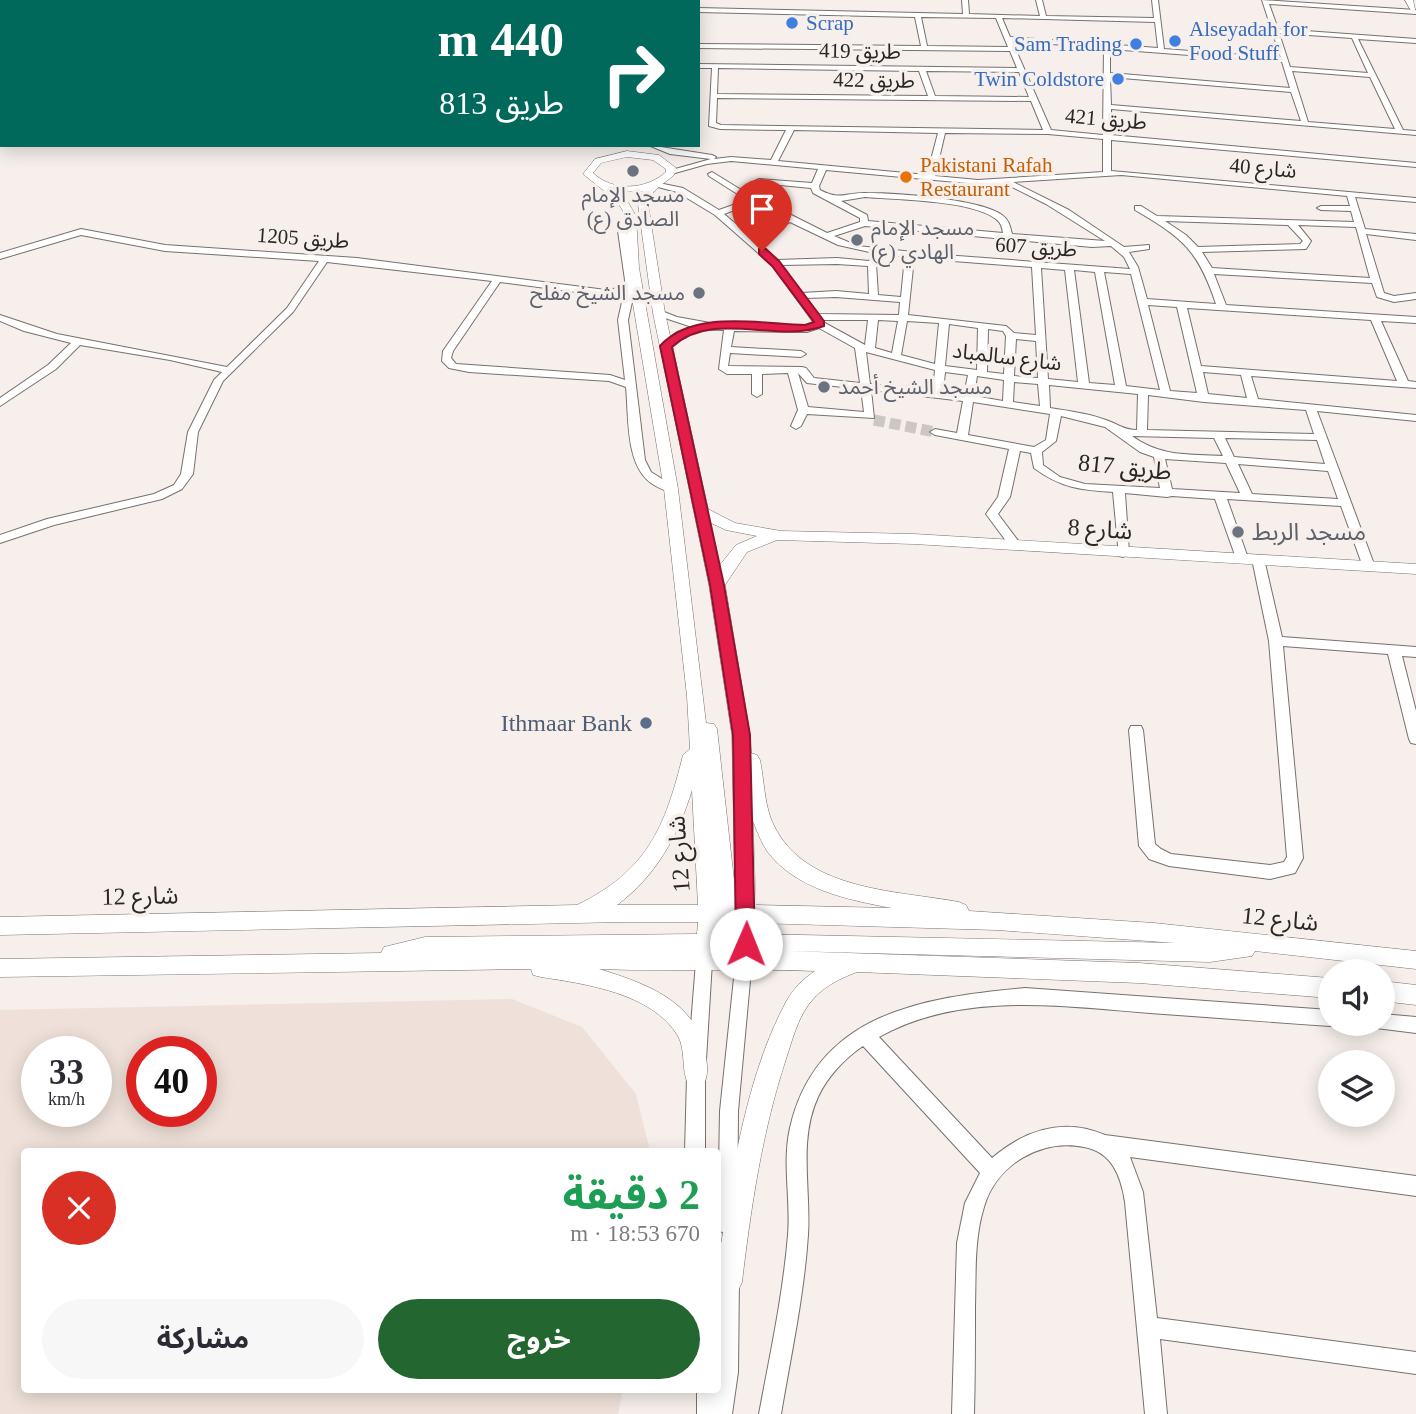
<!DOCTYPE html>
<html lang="ar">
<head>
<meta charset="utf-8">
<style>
	body { margin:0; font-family:"Times New Roman","Noto Sans Arabic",serif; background:#f7f7f7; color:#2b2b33; direction:rtl; height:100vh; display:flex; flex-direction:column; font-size:26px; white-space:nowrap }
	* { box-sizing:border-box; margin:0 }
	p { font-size:23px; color:#7c7c81 }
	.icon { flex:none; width:38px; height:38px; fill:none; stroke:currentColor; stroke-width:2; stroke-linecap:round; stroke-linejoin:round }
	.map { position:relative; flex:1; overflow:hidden; direction:ltr }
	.side { position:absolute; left:21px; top:1148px; width:700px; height:245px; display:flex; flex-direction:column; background:#fff; border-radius:7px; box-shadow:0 4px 18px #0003; direction:rtl }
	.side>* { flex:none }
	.hud { position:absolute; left:0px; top:0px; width:700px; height:147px; box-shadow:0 4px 18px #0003; direction:rtl; background:#00695c; color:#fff; overflow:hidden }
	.tools { position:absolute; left:1318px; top:959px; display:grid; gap:14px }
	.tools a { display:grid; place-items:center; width:77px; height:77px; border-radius:50%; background:#fff; box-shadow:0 4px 18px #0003; font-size:35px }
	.speed { position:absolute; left:21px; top:1036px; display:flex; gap:14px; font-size:35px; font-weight:700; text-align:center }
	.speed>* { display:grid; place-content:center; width:91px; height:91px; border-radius:50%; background:#fff; box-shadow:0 4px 18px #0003; line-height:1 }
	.speed small { font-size:18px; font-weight:400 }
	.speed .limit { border:10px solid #d22; background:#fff; color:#111 }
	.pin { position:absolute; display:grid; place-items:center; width:60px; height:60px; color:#fff; margin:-72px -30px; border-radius:50% 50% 50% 0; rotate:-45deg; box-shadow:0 0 7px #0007 }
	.pin .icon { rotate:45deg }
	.me { position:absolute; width:77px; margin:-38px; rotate:1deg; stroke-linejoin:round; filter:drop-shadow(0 0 5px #0008) }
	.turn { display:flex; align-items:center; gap:24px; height:147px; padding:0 21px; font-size:32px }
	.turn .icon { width:91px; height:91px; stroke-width:2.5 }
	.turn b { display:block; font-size:49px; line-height:60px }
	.round { display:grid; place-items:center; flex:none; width:74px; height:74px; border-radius:37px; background:#f7f7f7 }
	.headline { display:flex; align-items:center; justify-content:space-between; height:119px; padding:0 21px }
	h1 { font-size:42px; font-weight:700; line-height:52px; color:#1e9e55 }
	.button { display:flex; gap:14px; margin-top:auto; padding:14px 21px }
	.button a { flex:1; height:80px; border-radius:42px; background:#246630; color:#fff; font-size:28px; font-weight:700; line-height:80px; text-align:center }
	.button a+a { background:#f7f7f7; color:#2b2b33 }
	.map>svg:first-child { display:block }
</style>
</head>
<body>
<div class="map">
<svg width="1416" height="1414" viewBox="0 0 1416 1414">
	<rect width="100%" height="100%" fill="#f6efeb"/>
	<path fill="#efe1d9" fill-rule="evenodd" d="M512,999L582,1027L636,1094L650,1151L24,1152V1390H623L618,1414H0V1010ZM37,1052H96V1111H37ZM142,1052H201V1111H142Z"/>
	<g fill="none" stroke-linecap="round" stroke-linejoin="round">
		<path stroke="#cdc7c3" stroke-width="11" stroke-dasharray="11 5" stroke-linecap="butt" d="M874,420L935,432"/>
		<g stroke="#77716d" stroke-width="2">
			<path id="minor" d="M661,0H667V2H661Z
				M962,0H968L969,14L1040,16L1036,0H1042L1046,16L1154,18L1152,0H1158L1164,49L1281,58L1262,0L1416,10V14L1269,4L1278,29L1416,39V43L1358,39L1403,130L1416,131V135L1111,109V135L1416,163V167L1111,140V171L1416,198V202L1355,197L1365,229L1416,234V240L1366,234L1384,293L1394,296L1416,293V299L1394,302L1377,297L1372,283L1214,274L1226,305L1416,317V323L1381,321L1408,381L1416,382V388L1251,376L1258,399L1416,415V421L1317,411L1374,564L1372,567L1368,568L1362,564L1341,506L1227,499L1248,558L1242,562L1236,558L1215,499L1172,496L1167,497L1125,493L1129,553L1123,557L1119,556L1113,492C1081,490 1061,488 1034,468L1031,453L1020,451L1010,497L998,514L1022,546L1020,549H1012L986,514L998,497L1009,449L935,435L930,432L935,429L957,433L963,401L871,390L874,418L807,414L801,426L796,429L791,426L798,410L788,373L762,374V394L757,397L752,394V374H727L719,369L724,330C700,329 689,331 669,348H663V344L677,332L692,327L656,315L654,313L659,310L677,317L710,323L806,326L814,323L772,265L715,215L677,192L654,186V182L683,188L719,210L747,200L709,176L708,174L712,172L738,188L827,233L860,222V218L813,193L811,188L759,183L755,181L759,179L812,183L818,169L731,161L707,164L668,175V171L711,159L670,154L648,145L712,155L716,157L714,159L731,157L771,160L786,130L720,129L709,126L712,68H698V64L1017,68L1010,51L698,48V44L921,46L915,17L698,12V8L963,14ZM921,17L996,18L1008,47L927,46ZM1002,18L1155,22L1158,48L1010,37ZM1279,33L1352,38L1368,73L1290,67ZM1012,41L1104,48L1103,135L1051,130ZM1110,49L1282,62L1290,88L1110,73ZM718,68L919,71L928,96L717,94ZM926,71L1019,72L1029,97L935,96ZM1292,71L1370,77L1395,129L1308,122ZM1110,77L1291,92L1301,121L1111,105ZM717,98L1031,101L1043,130L721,125L716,123ZM794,130L938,133L927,175L778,161ZM945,133L1048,134L1103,139V172L978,180L935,176ZM826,170L978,184L1004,183L1046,204L1105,241L1012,234C1010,226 1009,220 1002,215C980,199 897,193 867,193C845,192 841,201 820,190L819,186ZM1121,175L1347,196L1350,206H1321L1317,208L1321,210L1351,211L1354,222L1157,216L1141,206H1135V210C1183,238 1198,250 1216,304L1147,299L1138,267L1129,252L1149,249V245L1124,247L1069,210L1013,182ZM865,197C898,200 971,200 996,219C1001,223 1002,227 1003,233L868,221L867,215L841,201ZM753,203L784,219L750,236L724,214ZM1165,221L1288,225L1303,241L1300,244L1198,247L1186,235ZM790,222L838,245L874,253L869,261L837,258L777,260L755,241ZM1298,225L1356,227L1370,278L1212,268L1202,252L1306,249L1311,241ZM865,226L1092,247L1111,246L1124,257L1130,269L931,254L858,246L834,236ZM878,253L905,257L901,297L878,295L876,264ZM914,258L1032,267L1036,335L1014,333L1006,326L908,315ZM837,264L868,266L869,294L836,291L802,293L781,265ZM1041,268L1065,270L1078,382L1048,379ZM1074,270L1095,272L1115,385L1089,383ZM1104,272L1131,274L1160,390L1126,386ZM836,297L900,302L899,315L818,314L806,298ZM1148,305L1177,307L1197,393L1170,391ZM1187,308L1371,320L1397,381L1201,366ZM822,320H868L865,345L823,322ZM878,320L898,321L892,353L875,348ZM907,321L939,323L935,364L901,355ZM949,324L978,328L977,370L945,366ZM819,328L855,348L860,383L814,378L806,368L802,367L728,366L730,353L801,357L806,354L801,351L731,347L734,331L807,332ZM988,329L1003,331L1006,336L1004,374L987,372ZM1016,339L1036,341L1038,378L1014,376ZM866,352L935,370L933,390L870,384ZM945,372L968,375L964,395L943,392ZM1203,372L1241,375L1247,398L1208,394ZM798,373L807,383L861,389L864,412L808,407ZM977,376L1004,380L1003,401L974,396ZM1014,382L1038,384L1040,406L1013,402ZM1049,385L1138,394L1137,430C1125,430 1121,426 1111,422C1092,414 1070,411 1050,408ZM1148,395L1204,402L1306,410L1314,434L1147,430ZM973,402L1050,414L1046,440L1034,447L968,435ZM1061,416L1105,427L1140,452L1154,457L1160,488L1085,484L1060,477L1043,465L1042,452L1056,441ZM1132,436L1214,438L1223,456C1188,454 1161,457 1132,436ZM1225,438L1317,440L1325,464L1234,457ZM1165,459L1226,463L1240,493L1172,489ZM1238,464L1328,471L1338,499L1252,494Z
				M628,214L635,216L626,231L636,284L628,320L645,460L651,472L675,487V491C667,492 661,489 654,485C625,468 629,418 626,387L609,381L469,372L449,368L442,361L443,351L492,281L327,262L293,312L223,381L198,432L193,474L182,489L162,499L54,525L0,543V535L47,519L154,494L174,485L181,474L188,432L214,380L222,372L170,360L80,345L56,369L0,406V398L48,365L71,343L24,331L0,321V315L57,334L227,367L287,308L319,261L165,251L81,235L0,259V253L81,229L165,245L357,258L606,290L626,287L618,231ZM500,282L606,296L624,293L618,320L625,380L610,375L456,364L451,358L453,351Z
				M1258,555L1264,559L1282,637L1416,647V657L1402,656L1416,711V744L1411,743L1409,739L1388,654L1283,646L1303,858L1295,873L1270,879L1169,866L1149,859L1139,846L1129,730L1131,726H1141L1143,730L1155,844L1161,849L1171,854L1270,865L1284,862L1287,857L1269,641L1252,559Z
				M744,952L750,954L752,959L738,1111L737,1224L734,1231L727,1234L720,1231L718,1225L720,1111L736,959L738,954Z
				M704,954L710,957L712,962L705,1076V1152H685L687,1076L696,962L698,957Z
				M1025,988L1330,1010V1024H1336L1330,1026C1270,1022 1210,1017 1150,1013C1061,1006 961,991 879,1037L992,1158C1025,1130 1063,1117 1105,1135L1416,1176V1196L1130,1157L1143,1192L1157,1318L1416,1352V1374L1160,1339L1167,1414H1145L1125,1202C1121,1176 1112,1152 1084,1147C1041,1138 996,1165 984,1207C974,1239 976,1274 975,1307C975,1343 975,1378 974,1414H952L957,1243L965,1203L980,1173L863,1046C845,1058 827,1077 818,1097C798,1140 811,1189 808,1235C804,1295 791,1355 781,1414H759C770,1355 783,1295 788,1235C791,1200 782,1163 790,1128C816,1013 924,997 1025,988Z
				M1382,1014L1416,1017V1033L1376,1028L1374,1024H1382Z
				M729,1266L736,1269L739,1276L738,1372L732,1414H697V1390H718L719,1276L722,1269Z"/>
		</g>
		<g stroke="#77716d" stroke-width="1">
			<path id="tertiary" d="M651,0H659V2H651Z
				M1405,0H1413L1416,14H1413Z
				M627,151L659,155L676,168L674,175C663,185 652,188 648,204L665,313L708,509L735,523L781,531L914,534L1416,564V574L914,544L777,540L747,552L725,585L750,735L751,753L757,755L760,760C764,779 764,800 771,819C800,891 894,890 959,902L966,905L969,911L1154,923L1416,951V969L1255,951L1252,956L1210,962L788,951L1139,963L1330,978V998L1139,983L857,972C838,979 821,988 809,1004C797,1020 792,1041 786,1059C762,1132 751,1207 742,1282L738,1291L729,1295L720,1291C713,1274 720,1251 723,1233C734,1158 750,1069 786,1002C793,989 803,979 815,971C743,968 672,972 599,969C644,983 695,1000 705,1052C707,1063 709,1073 704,1084L696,1087L688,1084C681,1069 686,1051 678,1036C652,993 586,984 541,977L533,975L531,969L0,977V959L381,953L384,947L425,937L697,934L698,922H623L0,935V917L577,905C647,871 665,828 683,755L690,749L687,696L664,489L627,268L626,216L617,201L583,174L595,159ZM627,157L653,160L666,169V172C646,190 613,192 593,173L601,163ZM643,191L638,204L653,313L709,585L732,735L735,889L717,729L714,724L706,723L678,489L639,268L636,216L625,197L618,192ZM711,523L726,530L757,536L736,545L720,565ZM692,790L698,905H617C656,876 678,836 692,790ZM753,821C757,831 761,842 767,851C795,889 848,900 892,908L756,905ZM756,923L997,930L1176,943L755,934Z
				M1382,981L1416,985V1005L1382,1001Z"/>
		</g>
		<use href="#minor" fill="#fff" fill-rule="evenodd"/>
		<use href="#tertiary" fill="#fff" fill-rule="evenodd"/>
	</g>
	<path fill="#e11d48" stroke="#92132f" stroke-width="2" d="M759,249H766L779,261L824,321V326C776,344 713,309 672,347L724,585L750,735L755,944L752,950L746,952L739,950L736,944L733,735L710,585L660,346C693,309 761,324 805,325L814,322L772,266L759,254Z"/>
	<g fill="#3f7fe0" stroke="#f6efeb" stroke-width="2.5">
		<circle cx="792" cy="23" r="7"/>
		<circle cx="1175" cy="41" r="7"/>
		<circle cx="1136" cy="44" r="7"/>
		<circle cx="1118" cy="79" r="7"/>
	</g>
	<g fill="#6b7280" stroke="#f6efeb" stroke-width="2.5">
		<circle cx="633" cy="171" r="7"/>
		<circle cx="857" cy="240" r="7"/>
		<circle cx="699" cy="293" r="7"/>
		<circle cx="824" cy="387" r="7"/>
		<circle cx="1238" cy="532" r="7"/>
	</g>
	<circle fill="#e8710a" stroke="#f6efeb" stroke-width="2.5" cx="906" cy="177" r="7"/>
	<circle fill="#5c6f8a" stroke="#f6efeb" stroke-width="2.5" cx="646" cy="723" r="7"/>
	<g text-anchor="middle" stroke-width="7" stroke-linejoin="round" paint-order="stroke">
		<g font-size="21" fill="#366cbe" stroke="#f6efeb" text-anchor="start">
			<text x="806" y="30">Scrap</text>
			<text x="1189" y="36">Alseyadah for<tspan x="1189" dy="24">Food Stuff</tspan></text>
			<text x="1122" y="51" text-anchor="end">Sam Trading</text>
			<text x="1104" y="86" text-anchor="end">Twin Coldstore</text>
		</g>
		<g font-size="21" fill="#292725" stroke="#f6efeb">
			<text transform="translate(860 51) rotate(1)" y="7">طريق 419</text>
			<text transform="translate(874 80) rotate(1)" y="7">طريق 422</text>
			<text transform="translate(1106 119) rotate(5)" y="7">طريق 421</text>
			<text transform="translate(1263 168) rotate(5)" y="7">شارع 40</text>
			<text transform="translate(303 238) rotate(4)" y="7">طريق 1205</text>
			<text transform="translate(1036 247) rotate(4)" y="7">طريق 607</text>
			<text transform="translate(1007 357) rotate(7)" y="7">شارع سالمباد</text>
		</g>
		<g font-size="21" fill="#c56008" stroke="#f6efeb" text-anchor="start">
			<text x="920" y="172">Pakistani Rafah<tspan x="920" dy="24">Restaurant</tspan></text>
		</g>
		<g font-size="21" fill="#5b616d" stroke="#f6efeb" text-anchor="start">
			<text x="633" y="202" text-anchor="middle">مسجد الإمام<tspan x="633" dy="24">الصادق (ع)</tspan></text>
			<text x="871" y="235">مسجد الإمام<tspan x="871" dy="24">الهادي (ع)</tspan></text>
			<text x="685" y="300" text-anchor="end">مسجد الشيخ مفلح</text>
			<text x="838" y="394">مسجد الشيخ أحمد</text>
		</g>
		<g font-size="24" fill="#292725" stroke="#f6efeb">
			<text transform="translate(1125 467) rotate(6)" y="8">طريق 817</text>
			<text transform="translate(1100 529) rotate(4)" y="8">شارع 8</text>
			<text transform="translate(679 854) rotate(-94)" y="8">شارع 12</text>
			<text transform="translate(140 896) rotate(-1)" y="8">شارع 12</text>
			<text transform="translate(1280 919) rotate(6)" y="8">شارع 12</text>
		</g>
		<g font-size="24" fill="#5b616d" stroke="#f6efeb" text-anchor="start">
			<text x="1252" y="540">مسجد الربط</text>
		</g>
		<g font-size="24" fill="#4e5e75" stroke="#f6efeb" text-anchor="end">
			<text x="632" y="731">Ithmaar Bank</text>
		</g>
	</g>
</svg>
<div class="tools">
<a><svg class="icon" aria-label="sound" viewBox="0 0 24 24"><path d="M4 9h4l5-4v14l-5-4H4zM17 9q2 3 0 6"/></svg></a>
<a><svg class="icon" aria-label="layers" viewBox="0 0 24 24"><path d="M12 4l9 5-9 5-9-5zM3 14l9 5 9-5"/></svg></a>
</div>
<div class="speed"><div>33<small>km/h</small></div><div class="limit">40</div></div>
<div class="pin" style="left:762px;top:251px;background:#d93025"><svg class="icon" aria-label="arrive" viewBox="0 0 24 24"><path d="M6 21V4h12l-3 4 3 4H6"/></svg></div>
<svg class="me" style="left:746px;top:944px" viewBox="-20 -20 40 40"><circle r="19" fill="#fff"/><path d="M0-13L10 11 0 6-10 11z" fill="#e11d48"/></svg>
<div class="hud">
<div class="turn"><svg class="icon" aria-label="right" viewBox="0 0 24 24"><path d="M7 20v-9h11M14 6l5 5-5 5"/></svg><div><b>440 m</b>طريق 813</div></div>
</div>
<section class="side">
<div class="headline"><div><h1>2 دقيقة</h1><p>670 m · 18:53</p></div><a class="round" style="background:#d93025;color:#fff"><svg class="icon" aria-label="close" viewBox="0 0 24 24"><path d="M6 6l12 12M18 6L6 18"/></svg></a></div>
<div class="button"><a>خروج</a><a>مشاركة</a></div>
</section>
</div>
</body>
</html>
